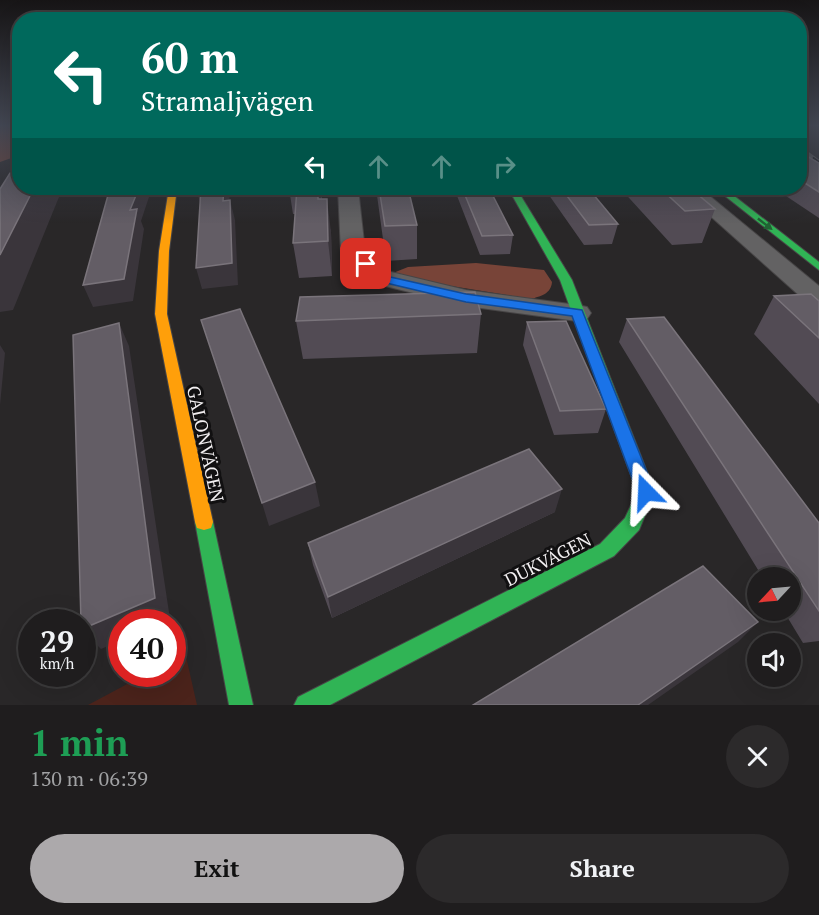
<!DOCTYPE html>
<html lang="en">
<head>
<meta charset="utf-8">
<style>
	body { margin:0; font-family:"PT Serif",serif; background:#2c2a2b; color:#f1f3f6; height:100vh; display:flex; flex-direction:column; font-size:22px; white-space:nowrap }
	* { box-sizing:border-box; margin:0 }
	p { font-size:20px; color:#a1a2a4 }
	.icon { flex:none; width:33px; height:33px; fill:none; stroke:currentColor; stroke-width:2; stroke-linecap:round; stroke-linejoin:round }
	.map { position:relative; height:705px; overflow:hidden }
	.sheet { display:flex; flex-direction:column; background:#1f1d1e; flex:1 }
	.sheet>* { flex:none }
	.hud { position:absolute; left:12px; top:12px; width:795px; height:183px; border-radius:24px; box-shadow:0 6px 24px #0002,0 0 0 2px #3c3b3c; background:#00695c; color:#fff; overflow:hidden }
	.needle { width:39px; rotate:244deg }
	.fabs { position:absolute; left:747px; top:567px; display:grid; gap:12px }
	.fabs a { display:grid; place-items:center; width:54px; height:54px; border-radius:50%; background:#1f1d1e; box-shadow:0 6px 24px #0002,0 0 0 2px #3c3b3c; font-size:30px }
	.speed { position:absolute; left:18px; top:609px; display:flex; gap:12px; font-size:30px; font-weight:700; text-align:center }
	.speed>* { display:grid; place-content:center; width:78px; height:78px; border-radius:50%; background:#1f1d1e; box-shadow:0 6px 24px #0002,0 0 0 2px #3c3b3c; line-height:1 }
	.speed small { font-size:15px; font-weight:400 }
	.speed .limit { border:9px solid #d22; background:#fff; color:#111 }
	.pin { position:absolute; display:grid; place-items:center; width:51px; height:51px; color:#fff; margin:-26px; border-radius:12px; box-shadow:0 3px 9px #0006 }
	.me { position:absolute; width:66px; margin:-33px; rotate:339deg; stroke-linejoin:round; filter:drop-shadow(0 0 4px #0008) }
	.turn { display:flex; align-items:center; gap:21px; height:126px; padding:0 30px; font-size:27px }
	.turn .icon { width:78px; height:78px; stroke-width:2.5 }
	.turn b { display:block; font-size:42px; line-height:51px }
	.lanes { display:flex; align-items:center; height:57px; padding:0 30px; background:#0003; justify-content:center; gap:30px; direction:ltr }
	.lanes .off { opacity:.35 }
	.round { display:grid; place-items:center; flex:none; width:63px; height:63px; border-radius:32px; background:#2c2a2b }
	.overview { display:flex; align-items:center; justify-content:space-between; height:102px; padding:0 30px }
	h1 { font-size:36px; font-weight:700; line-height:45px; color:#1e9e55 }
	.button { display:flex; gap:12px; margin-top:auto; padding:12px 30px }
	.button a { flex:1; height:69px; border-radius:36px; background:#aca9ab; color:#111; font-size:24px; font-weight:700; line-height:69px; text-align:center }
	.button a+a { background:#2c2a2b; color:#f1f3f6 }
	.map>svg:first-child { display:block }
</style>
</head>
<body>
<div class="map">
<svg width="819" height="705" viewBox="0 0 819 705">
	<rect width="100%" height="100%" fill="#292728"/>
	<path fill="#4b231b" d="M185,652L197,705H88L146,674H172L173,659Z"/>
	<path fill="#784438" d="M0,125H19L20,155L0,162Z
		M476,263L544,270L552,282C551,294 541,296 531,299L414,280L393,273L408,267Z"/>
	<g fill="none" stroke-linecap="round" stroke-linejoin="round">
		<g stroke="#474546" stroke-width="2">
			<path id="street" d="M338,188H358L365,251L391,272L466,290L577,305L587,307L591,313L587,319L577,321L466,306L373,283L341,253Z
				M679,188H700L819,286V307L810,305Z"/>
		</g>
		<g stroke="#474546" stroke-width="2">
			<path id="fast" d="M508,188H516L572,280L655,492L639,530L614,556L330,705H294L298,697L600,544L625,518L637,492L560,280Z
				M715,188H724L819,262V270Z
				M204,514L211,516L213,522L253,705H229L195,522L197,516Z"/>
		</g>
		<g stroke="#474546" stroke-width="2">
			<path id="slow" d="M169,188H177L169,251L167,314L213,522L211,528L204,530L197,528L195,522L155,314L159,251Z"/>
		</g>
		<use href="#street" fill="#636263" fill-rule="evenodd"/>
		<use href="#fast" fill="#30b455" fill-rule="evenodd"/>
		<use href="#slow" fill="#ff9f0a" fill-rule="evenodd"/>
		<g stroke="#615f60" stroke-width="4">
			<path id="rail" d="M800,148L819,162"/>
		</g>
		<use href="#rail" stroke="#111011" stroke-width="2" stroke-dasharray="8" stroke-linecap="butt"/>
	</g>
	<path fill="#524b54" d="M800,152L819,163V218L774,188H800Z
		M289,188H321L322,199L331,232L332,276L299,278L293,243L295,214H293Z
		M376,188H408L417,225V259L386,261Z
		M454,188H489L513,235L510,254L480,255Z
		M544,188H588L618,224L612,244L584,245Z
		M620,188H690L715,209L702,243L672,245Z
		M774,296L819,301V404L754,334Z
		M481,314L477,353L303,359L296,321Z
		M627,319L819,523V641L803,643L783,610H790V578H763L619,342Z
		M527,322L606,409L598,433L554,435L523,345Z
		M555,512L332,618L313,565L308,543Z"/>
	<path fill="#3a353b" d="M34,188H55L59,197L13,310L0,312V255Z
		M139,188H152L141,221L144,229L133,301L93,307L83,285L130,210Z
		M196,188H201V206Z
		M224,188H230L228,221L223,201Z
		M318,188H321L322,232L318,199Z
		M327,199L331,232L332,276L328,241Z
		M230,200L235,220L238,285L202,289L196,268Z
		M119,323L129,346L170,619L161,622H122V640L101,649L82,630V629Z
		M0,345L5,353L0,405Z
		M315,482L320,506L269,526L262,503Z
		M562,489L555,512L332,618L328,597Z
		M758,622L738,642L648,705H638Z"/>
	<path fill="#635d65" stroke="#7a747b" stroke-width="1.5" d="M800,152L819,163V192L800,180Z
		M20,169V188H34L0,255V189L10,173Z
		M110,188H139L130,210L137,209L124,279L83,285Z
		M201,188H224L223,201L230,200L232,263L196,268Z
		M297,188H318V199H327L328,241L293,243Z
		M379,188H408L417,225L385,226Z
		M462,188H489L513,235L482,236Z
		M561,188H588L618,224L589,225Z
		M660,188H690L715,209L685,211Z
		M475,292L481,314L296,321L300,297Z
		M811,294L819,301V338L774,296Z
		M240,309L315,482L262,503L201,320Z
		M664,317L819,523V611L627,319Z
		M566,321L606,409L560,411L527,322Z
		M119,323L155,598L82,629V622H81L73,335Z
		M529,449L562,489L328,597L308,543Z
		M703,566L758,622L638,705H473Z"/>
	<defs><path id="oneway-solid" d="M-6-.8H1V-3.2L6.5 0L1 3.2V.8H-6Z" transform="scale(1.5)"/></defs>
	<use fill="#206233" href="#oneway-solid" transform="translate(765 224) rotate(38)"/>
	<linearGradient id="sky" x2="0" y2="1"><stop stop-color="#171516"/><stop offset="0.56" stop-color="#434753"/><stop offset="1" stop-color="#434753" stop-opacity="0"/></linearGradient>
	<rect width="819" height="224" fill="url(#sky)"/>
	<path fill="#1a73e8" stroke="#114b97" stroke-width="1.5" d="M366,261L386,276L466,294L582,310L655,492L653,497L646,499L640,497L637,492L572,316L466,302L382,282L360,264Z"/>
	<g text-anchor="middle" stroke-width="6" stroke-linejoin="round" paint-order="stroke">
		<g font-size="18" fill="#f2eff1" stroke="#111011">
			<text transform="translate(205 444) rotate(78)" y="6">GALONVÄGEN</text>
			<text transform="translate(548 560) rotate(-27)" y="6">DUKVÄGEN</text>
		</g>
	</g>
</svg>
<div class="fabs">
<a><svg class="needle" viewBox="-14 -14 28 28"><path d="M0-13l5 13h-10z" fill="#e53935"/><path d="M0 13l5-13h-10z" fill="#a1a2a4"/></svg></a>
<a><svg class="icon" aria-label="sound" viewBox="0 0 24 24"><path d="M4 9h4l5-4v14l-5-4H4zM17 9q2 3 0 6"/></svg></a>
</div>
<div class="speed"><div>29<small>km/h</small></div><div class="limit">40</div></div>
<div class="pin" style="left:366px;top:264px;background:#d93025"><svg class="icon" aria-label="arrive" viewBox="0 0 24 24"><path d="M6 21V4h12l-3 4 3 4H6"/></svg></div>
<svg class="me" style="left:646px;top:492px" viewBox="-20 -20 40 40"><path d="M0-17L14 15 0 8-14 15z" fill="#1a73e8" stroke="#fff" stroke-width="4"/></svg>
<div class="hud">
<div class="turn"><svg class="icon" aria-label="left" viewBox="0 0 24 24"><path d="M17 20v-9H6M10 6l-5 5 5 5"/></svg><div><b>60 m</b>Stramaljvägen</div></div>
<div class="lanes"><svg class="icon" aria-label="left" viewBox="0 0 24 24"><path d="M17 20v-9H6M10 6l-5 5 5 5"/></svg><svg class="icon off" aria-label="ahead" viewBox="0 0 24 24"><path d="M12 20V5M6 11l6-6 6 6"/></svg><svg class="icon off" aria-label="ahead" viewBox="0 0 24 24"><path d="M12 20V5M6 11l6-6 6 6"/></svg><svg class="icon off" aria-label="right" viewBox="0 0 24 24"><path d="M7 20v-9h11M14 6l5 5-5 5"/></svg></div>
</div>
</div>
<section class="sheet">
<div class="overview"><div><h1>1 min</h1><p>130 m · 06:39</p></div><a class="round"><svg class="icon" aria-label="close" viewBox="0 0 24 24"><path d="M6 6l12 12M18 6L6 18"/></svg></a></div>
<div class="button"><a>Exit</a><a>Share</a></div>
</section>
</body>
</html>
